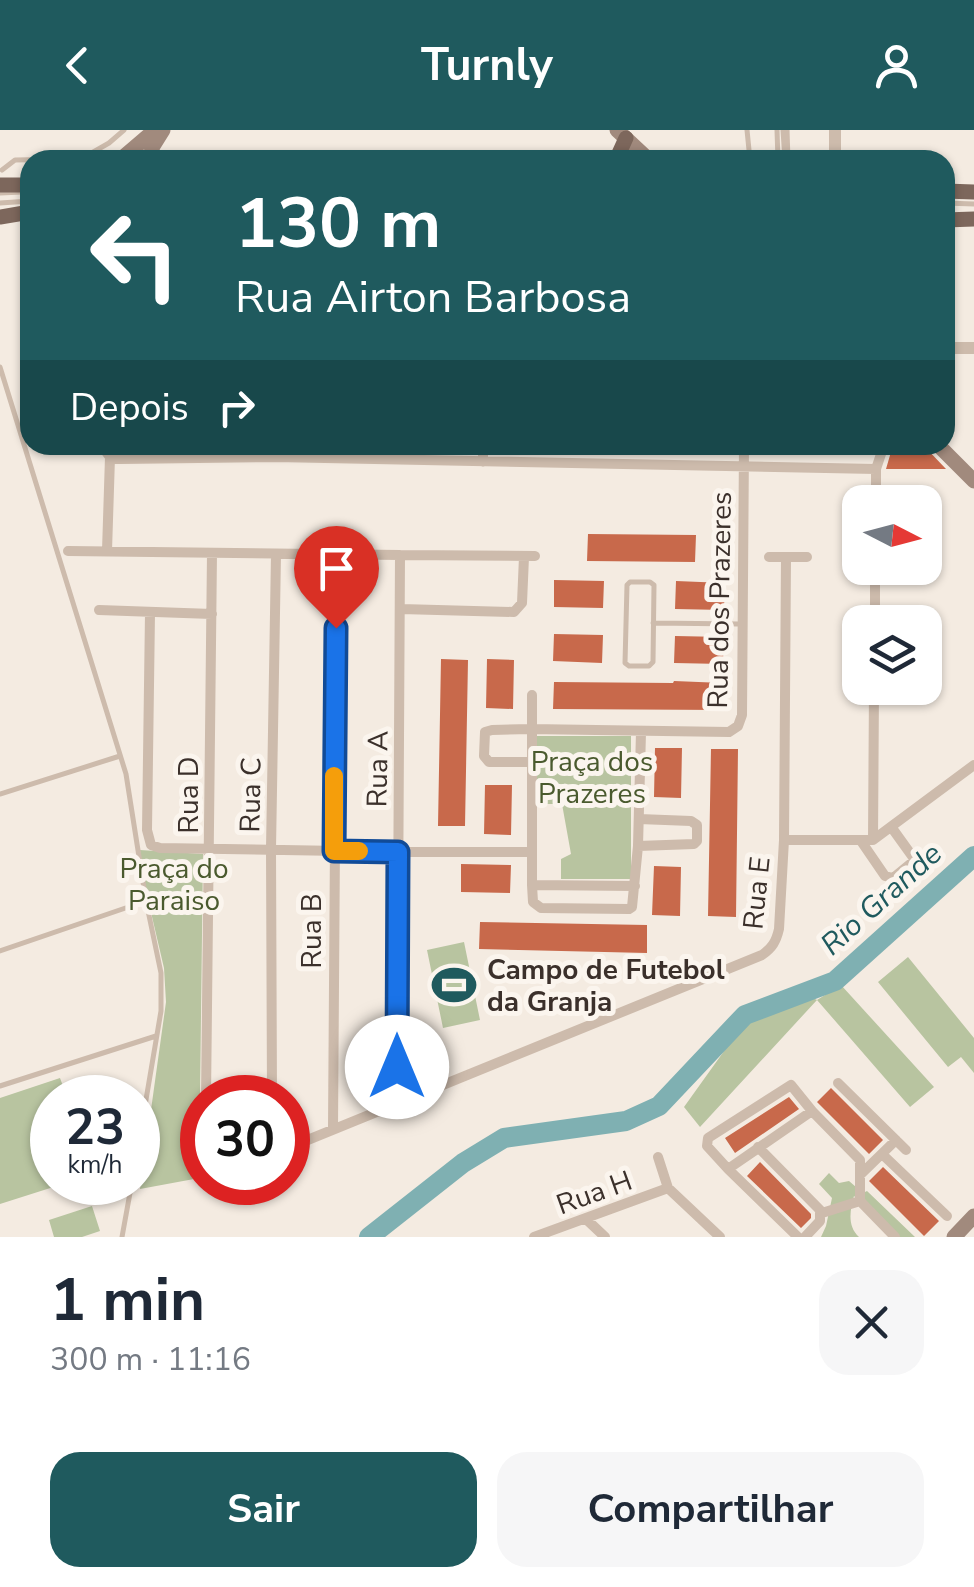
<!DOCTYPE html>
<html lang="pt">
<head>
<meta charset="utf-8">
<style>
	body { margin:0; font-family:"Nunito Sans",sans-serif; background:#f6f6f7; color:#1f2937; height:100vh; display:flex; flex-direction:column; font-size:38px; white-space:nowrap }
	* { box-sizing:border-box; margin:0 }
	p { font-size:32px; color:#747a83 }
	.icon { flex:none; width:55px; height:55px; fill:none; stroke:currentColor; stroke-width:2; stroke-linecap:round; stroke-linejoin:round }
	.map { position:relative; height:1107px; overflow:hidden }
	.drawer { display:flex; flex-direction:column; background:#fff; flex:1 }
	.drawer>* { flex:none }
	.top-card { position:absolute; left:20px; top:20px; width:935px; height:305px; border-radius:30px; box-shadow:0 2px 8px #0004; background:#1f5a5e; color:#fff; overflow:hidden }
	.needle { width:65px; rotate:96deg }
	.tools { position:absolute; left:842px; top:355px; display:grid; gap:20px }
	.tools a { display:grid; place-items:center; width:100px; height:100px; border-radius:20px; background:#fff; box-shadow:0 2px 8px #0004; font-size:50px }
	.speed { position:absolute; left:30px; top:945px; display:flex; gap:20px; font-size:50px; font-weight:700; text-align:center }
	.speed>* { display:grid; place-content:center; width:130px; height:130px; border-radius:50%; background:#fff; box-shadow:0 2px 8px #0004; line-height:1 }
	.speed small { font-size:25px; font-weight:400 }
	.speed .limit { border:15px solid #d22; background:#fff; color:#111 }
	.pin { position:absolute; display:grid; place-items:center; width:85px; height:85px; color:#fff; margin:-102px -42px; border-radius:50% 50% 50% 0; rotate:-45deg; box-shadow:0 0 10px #0007 }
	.pin .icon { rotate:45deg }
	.me { position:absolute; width:110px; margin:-55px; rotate:0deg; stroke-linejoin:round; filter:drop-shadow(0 0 8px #0008) }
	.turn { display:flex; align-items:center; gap:35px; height:210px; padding:0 50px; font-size:45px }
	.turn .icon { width:130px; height:130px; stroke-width:2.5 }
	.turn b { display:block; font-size:70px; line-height:85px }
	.then { display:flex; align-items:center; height:95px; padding:0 50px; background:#0003; gap:20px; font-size:38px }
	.round { display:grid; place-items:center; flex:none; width:105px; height:105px; border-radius:30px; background:#f6f6f7 }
	.headline { display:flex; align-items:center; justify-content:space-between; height:170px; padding:0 50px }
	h1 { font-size:60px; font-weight:700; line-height:75px }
	.action { display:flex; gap:20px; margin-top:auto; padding:20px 50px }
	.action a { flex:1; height:115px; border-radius:30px; background:#1f5a5e; color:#fff; font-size:40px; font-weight:700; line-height:115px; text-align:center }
	.action a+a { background:#f6f6f7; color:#1f2937 }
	header { display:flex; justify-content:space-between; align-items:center; height:130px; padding:0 50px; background:#1f5a5e; color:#fff; font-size:45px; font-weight:700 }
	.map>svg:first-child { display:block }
</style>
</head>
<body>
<header><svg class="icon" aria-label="back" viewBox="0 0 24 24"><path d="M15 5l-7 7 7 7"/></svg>Turnly<svg class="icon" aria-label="person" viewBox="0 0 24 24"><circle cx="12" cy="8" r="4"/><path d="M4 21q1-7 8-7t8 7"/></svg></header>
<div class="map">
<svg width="974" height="1107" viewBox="0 0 974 1107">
	<rect width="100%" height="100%" fill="#f4ebe1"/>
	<path fill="#b8c4a0" d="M532,606H631V749H561V729L571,724L562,674H532Z
		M140,720L203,724L200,967L194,1049L140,1059L166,872L164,838L142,744Z
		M464,812L480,890L443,898L427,820Z
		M908,827L974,908V943L961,927L948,937L878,852Z
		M841,855L934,957L910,977L817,870L700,997L684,977L747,889L809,866L817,870Z
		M60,948L67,967L52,968V1052L66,1053L0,1074V968Z
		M829,1043L839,1053L849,1051L863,1063L867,1061L915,1107H896L854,1066C850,1080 847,1096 859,1107H821L826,1096L832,1068L819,1054Z
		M92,1076L100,1101L82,1107H54L49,1090Z"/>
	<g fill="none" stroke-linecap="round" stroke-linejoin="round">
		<path stroke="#7fb0b2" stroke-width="20" d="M369,1107L463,1033L504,1008L626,991L659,976L745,885L835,851L974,726"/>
	</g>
	<path fill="#c8694b" d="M893,315L924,316L946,339H886Z
		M588,404L696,405L695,432L587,431Z
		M554,450L604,451L603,478L554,477Z
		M676,451L725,453L724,480L675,479Z
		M554,504L603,505L602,533L553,531Z
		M675,506L724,507L723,534L674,533Z
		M441,529L468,530L465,696H438Z
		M487,529L514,530L513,579L486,578Z
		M674,551L723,553L722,580L553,579L554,552L673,553Z
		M655,618H682L681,668L654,667Z
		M711,619H738L736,787L708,786Z
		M485,655H512L511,705L484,704Z
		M461,734L511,735L510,763L461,762Z
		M654,736L681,737L680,786L652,785Z
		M480,792L647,795V823L479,819Z
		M831,958L883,1010L869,1024L817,972Z
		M789,967L799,979L735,1023L725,1008Z
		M760,1032L811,1084V1088L801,1098L747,1046Z
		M883,1037L939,1091L924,1106L869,1051Z"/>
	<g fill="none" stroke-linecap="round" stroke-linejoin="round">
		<path stroke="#cdbbac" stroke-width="5" d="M747,0L750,30
			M777,0L778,30
			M783,0L785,30
			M787,0L788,30
			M2,40L15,30L71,29L88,25L109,13L124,0
			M0,63L22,62
			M0,73L30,71
			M945,73L974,74
			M0,237L126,644L146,771L161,843V881L138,1017
			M630,452H650L654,455L653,532L649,536H629L625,533L627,455Z
			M653,493L740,494
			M0,664L120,626
			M0,821L146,771
			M0,956L156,906
			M122,1107L132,1052"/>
		<path stroke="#cdbbac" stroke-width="10" d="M101,315L110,327L121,329L276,327L876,339
			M483,315V332
			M876,372V339L884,315
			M68,421L400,425L397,973
			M107,421L110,327
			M400,425L535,426
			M769,427H807
			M401,479L514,482L522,473L524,427
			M99,480L212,484
			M150,483L147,700L151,715L160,718L398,722H531
			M875,492V438
			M532,565V755L533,772L541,778L629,779L632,777L638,716L641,602
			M530,632H489L484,626L485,602L492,600L530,599L729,602L738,596L742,585L744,315
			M784,710H873L974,635
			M873,710L874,558
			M861,711L885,746L893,748L915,730L892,698
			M638,716L694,714L697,711V695L691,691L639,689
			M532,755L635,756
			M838,953L906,1020
			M206,968L212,423
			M272,968L271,719L276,424
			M333,998L337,424
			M758,1017L820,1080V1091L805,1107
			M288,1018L762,825C772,818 776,812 779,799L784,710L786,427
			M882,1024L947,1086
			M658,1027L668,1058L720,1107
			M728,1039L707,1016L708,1008L791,955L812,981
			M860,1045L896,1010
			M860,1071L895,1107
			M586,1089L605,1107
			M534,1107L668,1058
			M798,1107L728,1039L812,981L860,1030V1071L822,1083"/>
		<path stroke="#cdbbac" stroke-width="12" d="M835,0V30
			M945,218H974"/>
		<path stroke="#a18a7d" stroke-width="15" d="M617,0L649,30
			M120,30L155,0
			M149,30L153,16L163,0
			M938,315L974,351
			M954,1107L974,1086"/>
		<path stroke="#7d675c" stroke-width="15" d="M616,30L626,8
			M0,55H30
			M945,61L974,62
			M0,87L30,82
			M945,90L974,89"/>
	</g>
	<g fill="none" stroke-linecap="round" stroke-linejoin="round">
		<g stroke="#114b97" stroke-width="25">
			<path id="route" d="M336,498L334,721L398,722L397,937"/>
		</g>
		<use href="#route" stroke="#1a73e8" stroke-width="18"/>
		<path stroke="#f59e0b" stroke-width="18" d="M334,646V721H359"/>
	</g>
	<defs>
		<g id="stadium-bare" transform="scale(3.45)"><path d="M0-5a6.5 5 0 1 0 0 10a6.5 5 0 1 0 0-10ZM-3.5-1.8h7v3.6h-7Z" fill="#1f5a5e" stroke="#fbf5ee" stroke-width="2.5" paint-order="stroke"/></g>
	</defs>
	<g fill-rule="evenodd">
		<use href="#stadium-bare" x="454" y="855"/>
	</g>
	<g text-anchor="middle" stroke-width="10" stroke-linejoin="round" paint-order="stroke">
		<g font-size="28" fill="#3b302b" stroke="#fbf5ee">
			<text transform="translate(719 470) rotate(-89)" y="10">Rua dos Prazeres</text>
			<text transform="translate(377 639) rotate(-89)" y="10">Rua A</text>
			<text transform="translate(188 665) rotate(-90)" y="10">Rua D</text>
			<text transform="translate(250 665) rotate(-89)" y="10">Rua C</text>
			<text transform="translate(756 763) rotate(-84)" y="10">Rua E</text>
			<text transform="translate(311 801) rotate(-90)" y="10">Rua B</text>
			<text transform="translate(594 1062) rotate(-20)" y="10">Rua H</text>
		</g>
		<g font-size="28" fill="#4a5a2e" stroke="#fbf5ee">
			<text x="592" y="641">Praça dos<tspan x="592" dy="32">Prazeres</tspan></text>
			<text x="174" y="748">Praça do<tspan x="174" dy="32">Paraiso</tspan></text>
		</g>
		<g font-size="28" font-weight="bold" fill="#3b302b" stroke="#fbf5ee" text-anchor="start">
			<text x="487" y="849">Campo de Futebol<tspan x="487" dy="32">da Granja</tspan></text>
		</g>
		<g font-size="30" font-style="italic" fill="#1f5a5e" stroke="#fbf5ee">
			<text transform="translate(881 769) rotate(-42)" y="10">Rio Grande</text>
		</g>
	</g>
</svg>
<div class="tools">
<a><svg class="needle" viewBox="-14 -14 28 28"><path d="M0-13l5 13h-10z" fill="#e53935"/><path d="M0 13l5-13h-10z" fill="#747a83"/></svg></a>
<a><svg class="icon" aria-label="layers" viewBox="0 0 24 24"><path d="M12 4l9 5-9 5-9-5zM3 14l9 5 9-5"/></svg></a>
</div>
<div class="speed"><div>23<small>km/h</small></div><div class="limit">30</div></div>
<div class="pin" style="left:336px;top:498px;background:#d93025"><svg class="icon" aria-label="arrive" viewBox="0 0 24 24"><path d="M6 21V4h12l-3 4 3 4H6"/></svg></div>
<svg class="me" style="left:397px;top:937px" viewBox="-20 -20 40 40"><circle r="19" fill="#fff"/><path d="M0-13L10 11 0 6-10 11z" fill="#1a73e8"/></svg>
<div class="top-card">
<div class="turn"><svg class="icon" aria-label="left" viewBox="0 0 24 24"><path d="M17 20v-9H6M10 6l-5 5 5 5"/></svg><div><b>130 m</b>Rua Airton Barbosa</div></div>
<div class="then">Depois<svg class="icon" aria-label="right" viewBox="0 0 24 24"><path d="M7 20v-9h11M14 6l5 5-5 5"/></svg></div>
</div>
</div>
<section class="drawer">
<div class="headline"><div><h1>1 min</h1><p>300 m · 11:16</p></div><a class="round"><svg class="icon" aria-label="close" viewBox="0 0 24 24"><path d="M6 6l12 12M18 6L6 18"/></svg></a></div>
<div class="action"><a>Sair</a><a>Compartilhar</a></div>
</section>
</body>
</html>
